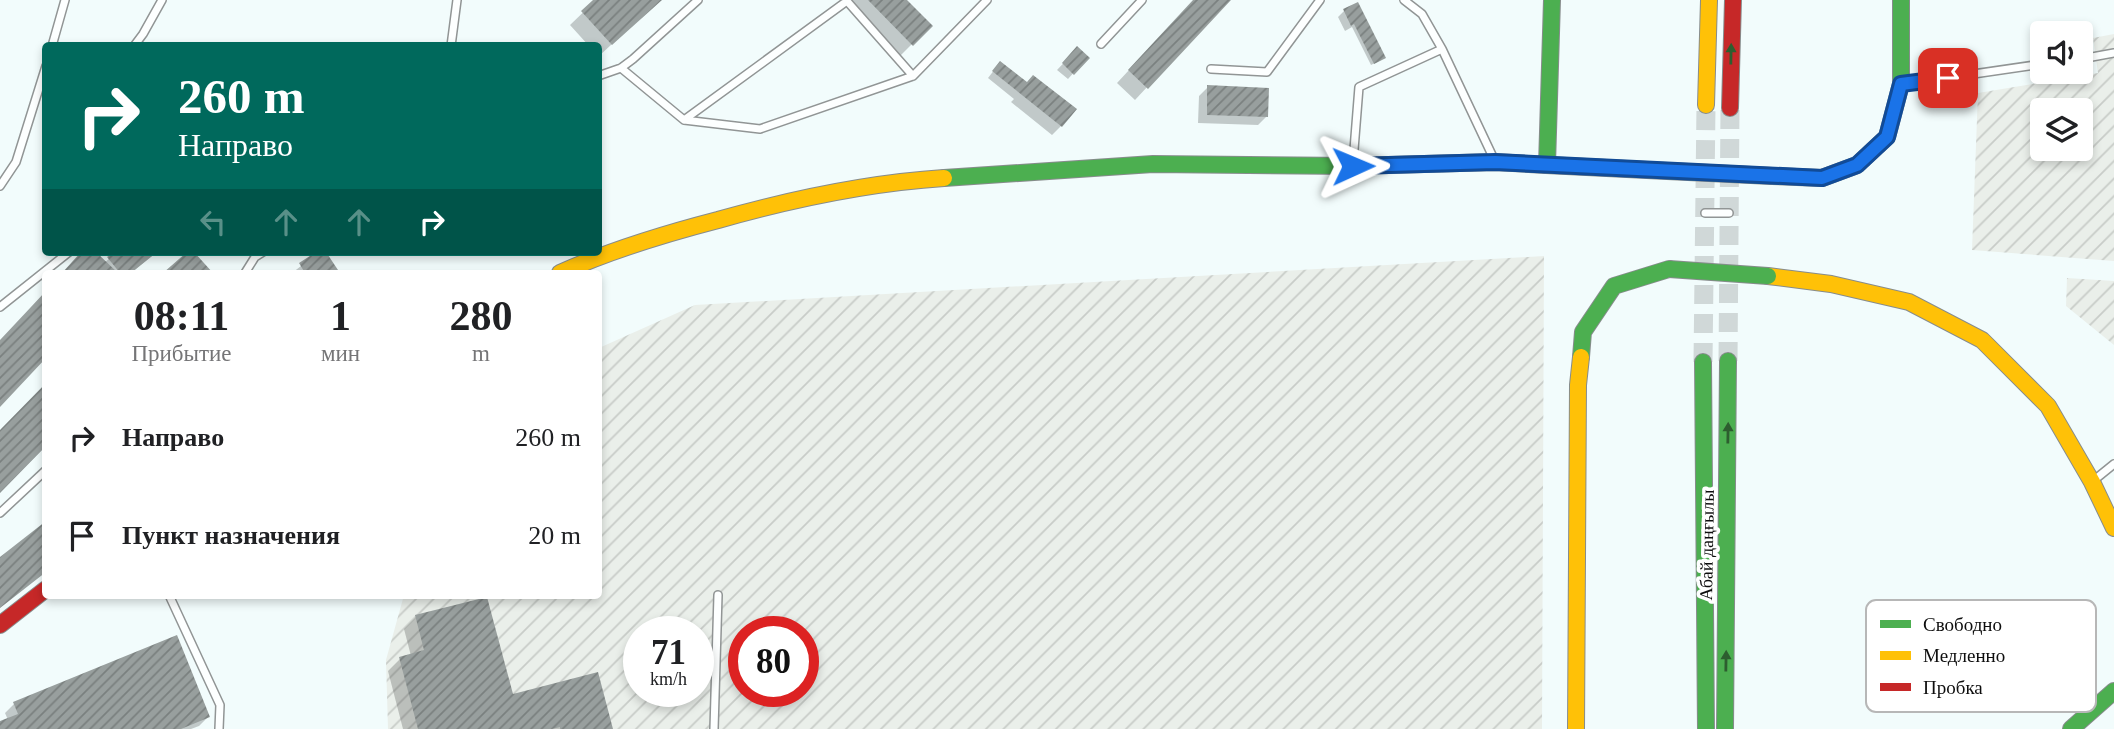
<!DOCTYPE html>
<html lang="ru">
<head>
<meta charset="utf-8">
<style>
	body { margin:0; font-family:"Times New Roman",serif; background:#f6f6f6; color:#202124; height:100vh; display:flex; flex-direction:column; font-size:26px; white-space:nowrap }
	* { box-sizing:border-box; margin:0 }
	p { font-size:23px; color:#757577 }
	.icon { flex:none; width:38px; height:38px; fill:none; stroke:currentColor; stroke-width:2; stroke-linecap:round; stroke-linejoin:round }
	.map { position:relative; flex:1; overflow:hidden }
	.side { position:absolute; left:42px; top:270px; width:560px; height:329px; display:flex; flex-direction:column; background:#fff; border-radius:7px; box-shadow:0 4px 10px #0003 }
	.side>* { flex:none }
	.top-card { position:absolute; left:42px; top:42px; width:560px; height:214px; border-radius:7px; box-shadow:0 4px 10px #0003; background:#00695c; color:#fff; overflow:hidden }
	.controls { position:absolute; left:2030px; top:21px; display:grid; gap:14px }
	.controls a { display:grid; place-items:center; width:63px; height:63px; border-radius:7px; background:#fff; box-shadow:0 4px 10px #0003; font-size:35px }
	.speed { position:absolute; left:623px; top:616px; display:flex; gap:14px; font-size:35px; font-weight:700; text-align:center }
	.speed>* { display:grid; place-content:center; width:91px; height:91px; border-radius:50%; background:#fff; box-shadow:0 4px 10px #0003; line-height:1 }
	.speed small { font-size:18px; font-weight:400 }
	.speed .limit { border:10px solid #d22; background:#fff; color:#111 }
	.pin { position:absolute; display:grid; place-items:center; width:60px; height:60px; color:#fff; margin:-30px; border-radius:14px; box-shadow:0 4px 10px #0006 }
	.me { position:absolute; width:77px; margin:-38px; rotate:89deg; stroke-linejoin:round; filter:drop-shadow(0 0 5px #0008) }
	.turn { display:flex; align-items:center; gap:24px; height:147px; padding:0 21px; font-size:32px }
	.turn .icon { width:91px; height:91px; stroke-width:2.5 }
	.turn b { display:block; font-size:49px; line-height:60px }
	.lanes { display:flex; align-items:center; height:66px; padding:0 21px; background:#0003; justify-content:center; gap:35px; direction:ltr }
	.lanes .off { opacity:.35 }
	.eta { display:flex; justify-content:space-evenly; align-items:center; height:119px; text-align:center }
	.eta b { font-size:42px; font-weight:600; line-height:49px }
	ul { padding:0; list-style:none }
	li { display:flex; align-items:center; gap:21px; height:98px; padding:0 21px }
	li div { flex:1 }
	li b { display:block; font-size:26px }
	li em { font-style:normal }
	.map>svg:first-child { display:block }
</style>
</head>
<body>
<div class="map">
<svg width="2114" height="729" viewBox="0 0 2114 729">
	<defs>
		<pattern id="industrial-furrows" width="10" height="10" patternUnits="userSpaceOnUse" patternTransform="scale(1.75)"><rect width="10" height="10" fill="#eaefea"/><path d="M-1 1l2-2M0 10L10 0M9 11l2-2" fill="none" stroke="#c8ccc8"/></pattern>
		<pattern id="building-hatch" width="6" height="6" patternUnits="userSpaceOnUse" patternTransform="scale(1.75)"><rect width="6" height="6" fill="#989f9e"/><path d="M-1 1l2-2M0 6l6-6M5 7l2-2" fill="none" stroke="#7a807f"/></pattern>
	</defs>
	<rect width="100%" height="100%" fill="#f2fcfc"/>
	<path fill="url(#industrial-furrows)" fill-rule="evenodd" d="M2114,34V261L1972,250L1978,93L2098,73L2093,38ZM2042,110H2081V149H2042Z
		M1544,256L1542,729H388L386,660L404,595H598L599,348L695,305ZM639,632H698V691H639ZM744,632H803V691H744Z
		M2067,278L2114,281V345L2066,306Z"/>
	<path fill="#0003" d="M596,0H660L599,56L598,46H589L570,25Z
		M844,0H904L930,26L900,56Z
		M1194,0H1228L1135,100L1117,83Z
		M1358,4L1381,60L1371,65L1352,27L1345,31L1338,17L1344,11Z
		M1077,49L1087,58L1068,79L1057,70Z
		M995,69L1061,126L1052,135L1011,102L1014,99L988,78Z
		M1208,87L1267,116L1258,125L1198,123L1199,96Z
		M83,252H93L104,263L117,252H157L131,273H64Z
		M319,252H324L338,273H292Z
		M416,617L511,696L611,729H403L388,671L400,659L411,656L404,629Z
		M14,704L208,717L199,726L191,729H0V723L8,720L5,713Z"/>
	<path fill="url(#building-hatch)" d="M593,0H662L612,45L581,11Z
		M868,0H907L933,26L913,46Z
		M1193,0H1231L1148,89L1128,70Z
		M1358,2L1386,58L1374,64L1354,24L1351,26L1343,9Z
		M1077,46L1090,58L1074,75L1062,63Z
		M1000,61L1027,82L1033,75L1077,109L1062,127L992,71Z
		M1207,85L1269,88L1268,117L1207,115Z
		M81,252H96L118,273H62Z
		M114,252H157L131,273H120L107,257Z
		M187,252H194L213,273H163Z
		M316,252H326L340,273H305L299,263Z
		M46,291V358L0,407V340Z
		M46,383V446L0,493V430Z
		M46,521V572L0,608V557Z
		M487,597L513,694L598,672L613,729H560V727L552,729H418L399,657L424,650L415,615Z
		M177,635L210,717L181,729H0V721L18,714L13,702Z"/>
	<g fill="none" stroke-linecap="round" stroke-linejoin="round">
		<path stroke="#d0d8d8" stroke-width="19" stroke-dasharray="19 10" stroke-linecap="butt" d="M1728,361L1730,108
			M1703,362L1706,105"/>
		<g stroke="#919595" stroke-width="10">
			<path id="lane" d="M846,0L913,76
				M1404,0L1422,14L1442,49L1492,155
				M1101,44L1142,0
				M52,46L65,0
				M134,46L143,34L162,0
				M451,46L457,0
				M2081,59L2114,53
				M621,68L684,120L760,129L913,76L987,0
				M1211,69L1267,72L1320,0
				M598,76L621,68L633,59L698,0
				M1905,84L2042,64
				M684,120L847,1
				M1353,162L1359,87L1442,49
				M0,186L16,162L46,66
				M1705,213H1729
				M245,273L255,257L263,252
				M0,307L69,252
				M2093,481L2114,464
				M0,513L46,470
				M169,595L220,705L219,729
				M714,729L718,595"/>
		</g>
		<g stroke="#878c8c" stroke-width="18">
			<path id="fast" d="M1547,165L1552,0
				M1772,176L1822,178L1857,165L1887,137L1901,84V0
				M944,178L1153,164L1353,166L1495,162L1546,165
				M1581,357L1583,332L1614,286L1669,269
				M1703,362L1706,729
				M1725,729L1728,361
				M2071,729L2114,691"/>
		</g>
		<g stroke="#878c8c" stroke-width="18">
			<path id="slow" d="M1706,105L1709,0
				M1546,165L1667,171
				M560,273C611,250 664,234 718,220C792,199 867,183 944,178
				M1768,276L1831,284L1909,302L1982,340L2048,406L2092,482L2114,528
				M1576,729L1578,385L1581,357"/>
		</g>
		<g stroke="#878c8c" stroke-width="18">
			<path id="jam" d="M1730,108L1733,0
				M0,625L46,589"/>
		</g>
		<use href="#lane" stroke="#fdffff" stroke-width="7"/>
		<use href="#fast" stroke="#4caf50" stroke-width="16"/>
		<use href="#slow" stroke="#ffc107" stroke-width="16"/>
		<use href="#jam" stroke="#c62828" stroke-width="16"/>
		<g stroke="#878c8c" stroke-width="18" stroke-linecap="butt">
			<path id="fast-bridge" d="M1667,171L1772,176
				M1669,269L1768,276"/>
		</g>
		<use href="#fast-bridge" stroke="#4caf50" stroke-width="16"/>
	</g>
	<defs><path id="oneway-solid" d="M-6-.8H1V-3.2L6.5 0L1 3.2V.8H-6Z" transform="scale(1.75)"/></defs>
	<g fill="#2d5e2f">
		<use href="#oneway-solid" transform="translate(1731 54) rotate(-89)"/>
		<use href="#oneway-solid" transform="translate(1728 433) rotate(-89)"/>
		<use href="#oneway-solid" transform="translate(1726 661) rotate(-89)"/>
	</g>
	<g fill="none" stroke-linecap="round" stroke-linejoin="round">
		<g stroke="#114b97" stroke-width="18">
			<path id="route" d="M1353,166L1495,162L1822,178L1857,165L1887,137L1901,84L1948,78"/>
		</g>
		<use href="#route" stroke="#1a73e8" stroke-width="12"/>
	</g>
	<g text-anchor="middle" stroke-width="7" stroke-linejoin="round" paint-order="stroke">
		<g font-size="18" fill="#0e0e0e" stroke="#fff">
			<text transform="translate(1707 545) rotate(-89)" y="6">Абай даңғылы</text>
		</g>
	</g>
	<rect x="1866" y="600" width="230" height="112" rx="10" fill="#fff" stroke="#b7b7b7" stroke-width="2"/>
	<rect x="1880" y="620" width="31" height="8" fill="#4caf50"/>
	<rect x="1880" y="651" width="31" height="9" fill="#ffc107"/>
	<rect x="1880" y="683" width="31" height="8" fill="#c62828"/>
	<g font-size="19" fill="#0e0e0e">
		<text x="1923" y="631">Свободно</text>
		<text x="1923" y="662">Медленно</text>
		<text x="1923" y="694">Пробка</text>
	</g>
</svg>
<div class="controls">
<a><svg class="icon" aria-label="sound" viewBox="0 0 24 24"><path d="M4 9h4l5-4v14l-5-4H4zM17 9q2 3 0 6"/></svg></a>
<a><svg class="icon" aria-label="layers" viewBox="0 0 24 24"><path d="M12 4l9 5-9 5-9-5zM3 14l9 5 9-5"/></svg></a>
</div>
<div class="speed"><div>71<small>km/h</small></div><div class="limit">80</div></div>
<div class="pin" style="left:1948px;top:78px;background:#d93025"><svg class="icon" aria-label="arrive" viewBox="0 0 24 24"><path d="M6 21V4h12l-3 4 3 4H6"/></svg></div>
<svg class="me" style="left:1353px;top:166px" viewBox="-20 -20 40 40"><path d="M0-17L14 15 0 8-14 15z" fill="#1a73e8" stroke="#fff" stroke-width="4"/></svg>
<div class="top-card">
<div class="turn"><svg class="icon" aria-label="right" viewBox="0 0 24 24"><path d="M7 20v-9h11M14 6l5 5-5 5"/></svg><div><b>260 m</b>Направо</div></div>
<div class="lanes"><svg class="icon off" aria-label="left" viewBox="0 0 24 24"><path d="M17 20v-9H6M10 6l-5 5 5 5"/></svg><svg class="icon off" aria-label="ahead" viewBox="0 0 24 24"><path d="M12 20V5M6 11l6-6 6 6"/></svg><svg class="icon off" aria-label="ahead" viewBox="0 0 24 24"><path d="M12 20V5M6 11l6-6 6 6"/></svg><svg class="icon" aria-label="right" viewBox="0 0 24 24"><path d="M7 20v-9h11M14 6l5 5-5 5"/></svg></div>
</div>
<section class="side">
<div class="eta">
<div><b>08:11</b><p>Прибытие</p></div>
<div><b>1</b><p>мин</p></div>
<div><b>280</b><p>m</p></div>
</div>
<ul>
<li><svg class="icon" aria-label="right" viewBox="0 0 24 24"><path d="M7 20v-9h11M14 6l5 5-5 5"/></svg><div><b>Направо</b></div><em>260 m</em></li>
<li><svg class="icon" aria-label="arrive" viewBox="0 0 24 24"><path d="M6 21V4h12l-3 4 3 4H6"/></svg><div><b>Пункт назначения</b></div><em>20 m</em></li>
</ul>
</section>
</div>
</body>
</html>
